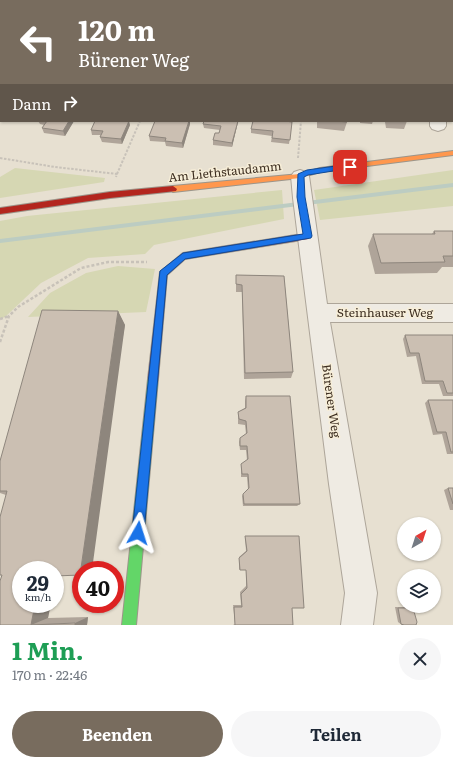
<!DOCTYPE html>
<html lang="de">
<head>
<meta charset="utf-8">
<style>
	body { margin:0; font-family:Literata,serif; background:#f6f6f7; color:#1f2937; height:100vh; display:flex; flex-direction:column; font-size:15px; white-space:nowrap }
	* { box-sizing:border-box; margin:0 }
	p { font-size:13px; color:#747a83 }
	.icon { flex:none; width:22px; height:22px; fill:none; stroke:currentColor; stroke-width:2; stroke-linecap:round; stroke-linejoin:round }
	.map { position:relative; height:625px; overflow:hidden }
	.drawer { display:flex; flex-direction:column; background:#fff; flex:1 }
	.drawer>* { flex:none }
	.hud { position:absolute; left:0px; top:0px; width:453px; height:122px; box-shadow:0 1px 3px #0004; background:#786c5e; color:#fff; overflow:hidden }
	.needle { width:26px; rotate:39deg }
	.fabs { position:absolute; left:397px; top:517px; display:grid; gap:8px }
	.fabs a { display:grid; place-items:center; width:44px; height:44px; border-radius:50%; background:#fff; box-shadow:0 1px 3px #0004; font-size:20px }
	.speed { position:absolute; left:12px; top:561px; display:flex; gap:8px; font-size:20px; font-weight:700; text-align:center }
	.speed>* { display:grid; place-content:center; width:52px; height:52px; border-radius:50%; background:#fff; box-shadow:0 1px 3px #0004; line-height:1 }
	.speed small { font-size:10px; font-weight:400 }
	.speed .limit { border:6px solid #d22; background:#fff; color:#111 }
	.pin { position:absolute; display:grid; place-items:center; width:34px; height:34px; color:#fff; margin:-17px; border-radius:8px; box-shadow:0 2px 6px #0006 }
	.me { position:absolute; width:44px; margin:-22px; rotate:6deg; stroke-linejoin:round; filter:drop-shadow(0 0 3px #0008) }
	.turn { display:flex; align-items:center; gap:14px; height:84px; padding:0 12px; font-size:18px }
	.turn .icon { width:52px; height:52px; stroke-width:2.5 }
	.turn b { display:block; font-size:28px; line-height:34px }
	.then { display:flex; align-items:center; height:38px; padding:0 12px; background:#0003; gap:8px; font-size:15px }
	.round { display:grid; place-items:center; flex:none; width:42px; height:42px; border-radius:21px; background:#f6f6f7 }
	.summary { display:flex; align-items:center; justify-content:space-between; height:68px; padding:0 12px }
	h1 { font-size:24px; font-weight:700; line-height:30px; color:#1e9e55 }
	.button { display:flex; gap:8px; margin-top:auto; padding:8px 12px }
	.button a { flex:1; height:46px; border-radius:24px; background:#786c5e; color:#fff; font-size:16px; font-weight:700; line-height:46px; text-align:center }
	.button a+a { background:#f6f6f7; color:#1f2937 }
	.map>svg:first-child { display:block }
</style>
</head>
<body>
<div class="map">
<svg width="453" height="625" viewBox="0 0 453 625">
	<rect width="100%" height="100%" fill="#e7e0d1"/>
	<path fill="#d6d7b3" d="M15,168L105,178L104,182L0,198V177Z
		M453,170V206L320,220L314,190Z
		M282,190L284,219L154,245L145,254L88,258L41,283L5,317L0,319V221L27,216Z
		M118,266L155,269L146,312L28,317L50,293L86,273Z"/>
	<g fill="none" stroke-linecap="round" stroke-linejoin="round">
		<path fill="#bcccc2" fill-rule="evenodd" d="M453,183V187L0,243V239Z"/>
		<g stroke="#ada599" stroke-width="2">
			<path id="street" d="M71,0H83L70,1Z
				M198,0H215L197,1Z
				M269,0H281V1H269Z
				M387,0H399L400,1H388Z
				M430,121H446V126L444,129L438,131L432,129L430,126Z
				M300,170L306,172L309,176L327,304H453V322H330L377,593L373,625H341L345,593L329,484L293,198L291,176L294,172Z"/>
		</g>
		<g stroke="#9c958a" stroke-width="2">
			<path id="fast" d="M153,374L157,376L158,379L136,625H122L148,379L149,376Z"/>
		</g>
		<g stroke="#9c958a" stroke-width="2">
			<path id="slow" d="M453,151V155L320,172L300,178L173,192L169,189L173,186L300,174L320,168Z"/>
		</g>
		<g stroke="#9c958a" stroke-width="2">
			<path id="jam" d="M173,186L177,189L176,191L110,198L0,214V208L110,192Z
				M308,233L312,236L308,239L185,259L167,275L158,379L157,382L153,384L149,382L148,379L160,272L183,253Z"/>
		</g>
		<path stroke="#c8c2b9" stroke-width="1.5" stroke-dasharray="2 1" stroke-linecap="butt" d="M445,0L447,1
			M452,9L453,11"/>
		<path stroke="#c8c2b9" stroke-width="2" stroke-dasharray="2.5 1.5" stroke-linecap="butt" d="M0,158L55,167L117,174L116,177
			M298,158L301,121
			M117,174L140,121"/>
		<path stroke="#c8c2b9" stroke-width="2.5" stroke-dasharray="3 2" stroke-linecap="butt" d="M0,319L9,316
			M0,342L9,316L18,307L81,268L108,262H147"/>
		<use href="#street" fill="#efebe3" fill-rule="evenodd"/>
		<use href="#fast" fill="#63d668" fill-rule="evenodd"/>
		<use href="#slow" fill="#ff974d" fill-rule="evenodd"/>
		<use href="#jam" fill="#b3261e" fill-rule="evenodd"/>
	</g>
	<path fill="#afa499" d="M145,0H173V1H145Z
		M354,0H384V1H354Z
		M452,18H453V64H452Z
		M0,28H1V53H0Z
		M1,80V107H0V81Z
		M453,103V118L452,114V105Z
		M38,121H74L65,136L44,133L42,128L44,125L40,124Z
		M238,121L237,126L232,147L213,145V140L219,133L220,130L204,128L203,124Z
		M317,121H347V122L344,131L317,128Z
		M360,121H407L404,129L386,128L385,122L373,121L372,124L360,123Z
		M292,122L289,144L271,142L272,136L251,133V129Z
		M190,124L183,148L166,146L165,142L150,141L149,136Z
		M130,125L122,144L102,142L100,137L101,135H92L91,130Z
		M434,231H453V267H442L437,273L375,274L368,246L373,234H432Z
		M236,275L284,276L293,372L291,378L244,379L242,292H236Z
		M118,311L125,325L81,570V575L55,570L48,618L88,617L87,625H0L6,495L0,493V461Z
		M405,335H453V396H443L439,384H422L416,356L407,357L403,339Z
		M246,396L300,504L297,506H243L242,496L243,494L248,489L247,477H241V464L247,460L246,450H240L239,442L240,438L246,434L245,425L238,424V412L245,408V401Z
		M428,400H453V454H447L442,434L433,435L425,403Z
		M448,488H453V510H450L444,490Z
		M245,536L292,608L293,625H233L235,624L233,605H241L240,592L246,586V570H240L239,569V557L246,551Z
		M395,607H409L413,608L416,625H402L398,622Z"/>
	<path fill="#8e867d" d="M47,0H54V1H46Z
		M69,121H74L65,136L63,131Z
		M129,121L130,125L122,144L121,139Z
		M189,121H190V124L183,148L182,143Z
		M238,121L237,126L232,147V143Z
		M118,311L125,325L92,570H81V575H80Z
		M35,604H51L48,618L31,625Z
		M88,617L87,625H75V623Z"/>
	<path fill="#cbbfb2" stroke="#8e867d" d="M26,0H47L46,1H26Z
		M97,0H122V1H97Z
		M148,0H169V1Z
		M236,0H262L261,1H236Z
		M319,0H347V1H319Z
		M364,0H384V1H364Z
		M419,0H442L443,1H419Z
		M452,18H453V29H452Z
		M0,28H1V44H0Z
		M452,32H453V47H452Z
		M452,51H453V59H452Z
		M1,80V98H0V81Z
		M47,121H69L63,131L42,128Z
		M95,121H129L121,139L100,137L103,131L91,130Z
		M155,121H189L182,143L165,141L166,138L149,136Z
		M204,121H238L232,143L213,140L215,133H219L221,126L203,124Z
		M253,121H285L292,122L290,140L272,138L273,131L251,129Z
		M336,121H347V122Z
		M434,231H453V256H443L445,262L381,263L373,234H435Z
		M236,275L284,276L293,372L245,373L242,285L236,284Z
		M42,310L118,311L80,575L55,576V570H21V604H35L31,625L75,623V625H0V581L2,575H0V517L7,491H0V461Z
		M405,335H453V393H447L443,381H425L419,353H410Z
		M246,396H290L300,504H244L243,494L249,488L248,474H242L241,464L248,459L247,446H240V438L247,433L246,421L239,419L238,412L246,408Z
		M428,400H453V452H451L446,432H437Z
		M448,488H453V504Z
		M245,536H299L304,608H292L293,625H235L234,607H242L241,594L247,588L246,570H240L239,558L247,551Z
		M398,608H413L417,622L416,625H404L401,624Z"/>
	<path fill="#1a73e8" stroke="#114b97" d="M350,164L353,167L352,168L308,175L304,177L305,197L312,236L311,238L185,259L167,275L144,533L142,537L138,539L134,537L132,533L160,271L183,253L303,234L297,197L298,174L307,170Z"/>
	<g text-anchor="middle" stroke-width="3" stroke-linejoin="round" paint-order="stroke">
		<g font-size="12" fill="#3d2e20" stroke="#f7eed8">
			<text transform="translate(225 172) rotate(-6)" y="4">Am Liethstaudamm</text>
			<text x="385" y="317">Steinhauser Weg</text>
			<text transform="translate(331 401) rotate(82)" y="4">Bürener Weg</text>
		</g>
	</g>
</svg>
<div class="fabs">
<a><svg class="needle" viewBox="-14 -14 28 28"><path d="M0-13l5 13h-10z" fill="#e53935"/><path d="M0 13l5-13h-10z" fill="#747a83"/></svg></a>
<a><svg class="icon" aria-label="layers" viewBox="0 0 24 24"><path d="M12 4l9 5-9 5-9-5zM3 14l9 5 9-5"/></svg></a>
</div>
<div class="speed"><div>29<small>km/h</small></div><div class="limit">40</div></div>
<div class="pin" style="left:350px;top:167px;background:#d93025"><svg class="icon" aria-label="arrive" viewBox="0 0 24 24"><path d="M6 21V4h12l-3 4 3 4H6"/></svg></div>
<svg class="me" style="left:138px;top:533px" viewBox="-20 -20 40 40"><path d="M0-17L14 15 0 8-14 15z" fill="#1a73e8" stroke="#fff" stroke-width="4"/></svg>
<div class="hud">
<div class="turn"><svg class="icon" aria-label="left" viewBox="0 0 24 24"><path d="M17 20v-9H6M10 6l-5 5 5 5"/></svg><div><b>120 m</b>Bürener Weg</div></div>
<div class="then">Dann<svg class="icon" aria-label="right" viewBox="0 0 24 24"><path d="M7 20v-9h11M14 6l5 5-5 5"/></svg></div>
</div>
</div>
<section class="drawer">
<div class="summary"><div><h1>1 Min.</h1><p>170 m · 22:46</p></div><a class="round"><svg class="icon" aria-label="close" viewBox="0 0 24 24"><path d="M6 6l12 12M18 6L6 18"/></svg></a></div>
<div class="button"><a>Beenden</a><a>Teilen</a></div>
</section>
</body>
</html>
